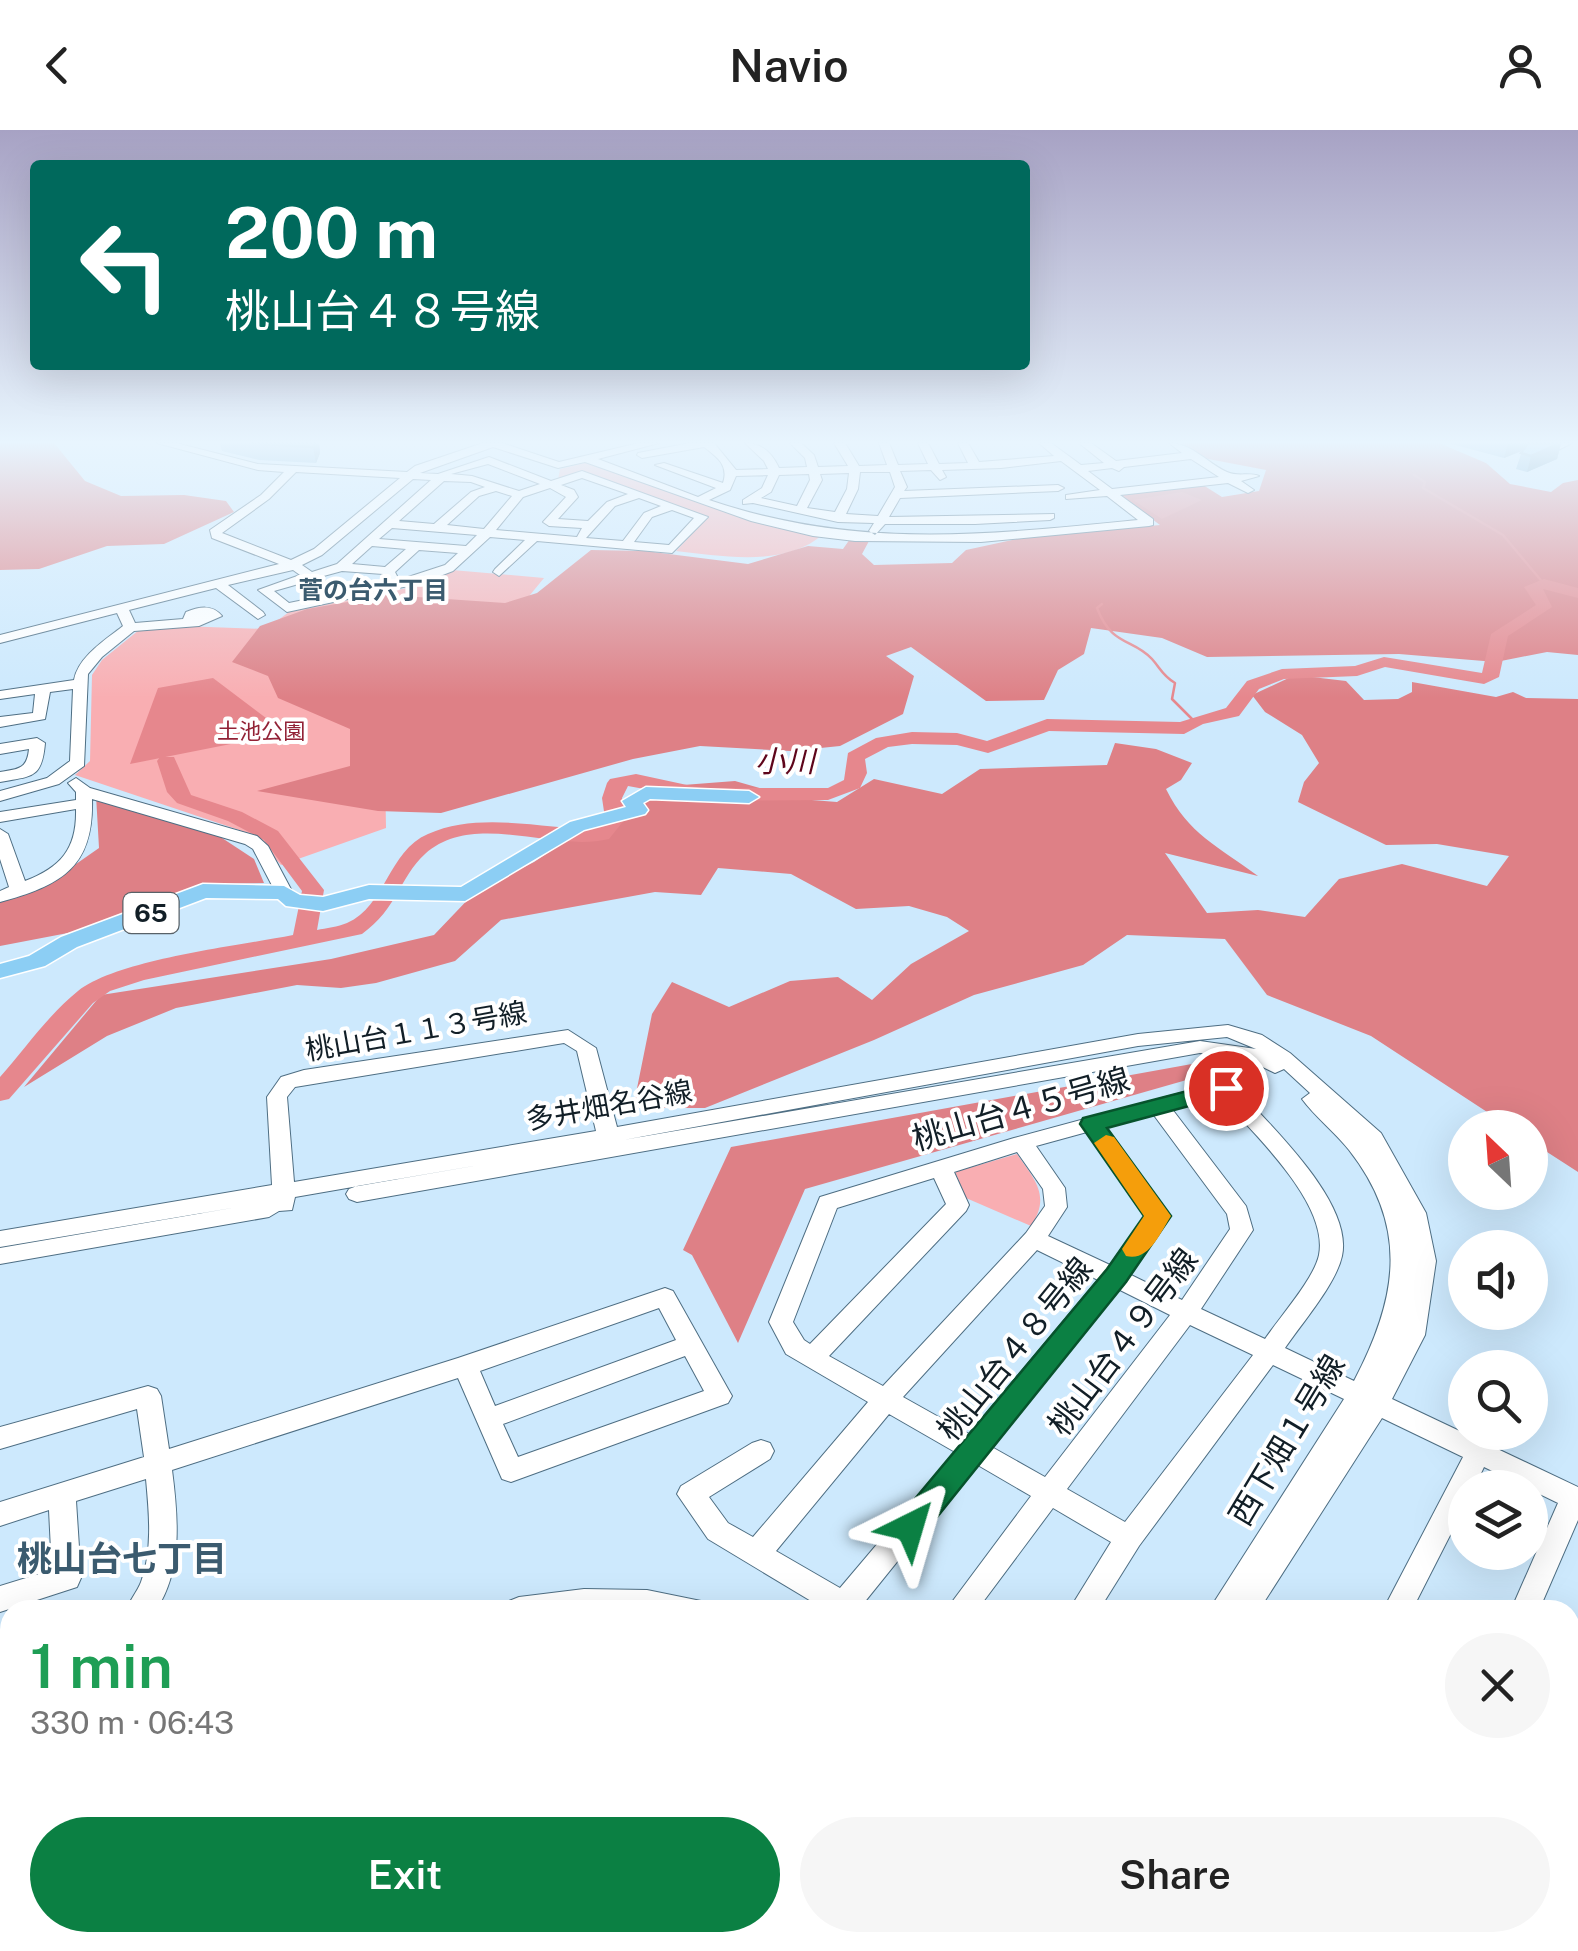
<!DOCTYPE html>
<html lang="en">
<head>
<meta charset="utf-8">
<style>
	body { margin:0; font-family:"Public Sans","Noto Sans JP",sans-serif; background:#f6f6f6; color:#222; height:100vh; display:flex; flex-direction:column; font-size:38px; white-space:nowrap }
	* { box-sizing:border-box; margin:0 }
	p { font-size:32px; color:#767676 }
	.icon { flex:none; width:55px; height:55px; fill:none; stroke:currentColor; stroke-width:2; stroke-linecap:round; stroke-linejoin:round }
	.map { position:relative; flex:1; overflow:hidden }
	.details { position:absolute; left:0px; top:1470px; width:1580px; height:352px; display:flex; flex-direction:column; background:#fff; border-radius:30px 30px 0 0; box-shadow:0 10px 40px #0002 }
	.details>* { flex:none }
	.guide { position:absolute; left:30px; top:30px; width:1000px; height:210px; border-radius:10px; box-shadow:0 10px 40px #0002; background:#00695c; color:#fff; overflow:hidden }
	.needle { width:65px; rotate:335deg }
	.buttons { position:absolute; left:1448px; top:980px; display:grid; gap:20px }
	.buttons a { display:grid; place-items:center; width:100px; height:100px; border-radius:50%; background:#fff; box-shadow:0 10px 40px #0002; font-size:50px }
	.pin { position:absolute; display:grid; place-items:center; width:85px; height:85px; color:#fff; margin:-42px; border:5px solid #fff; border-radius:50%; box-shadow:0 2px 10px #0007 }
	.me { position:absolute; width:110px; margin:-55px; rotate:40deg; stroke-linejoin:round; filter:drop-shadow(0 0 8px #0008) }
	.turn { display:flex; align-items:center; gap:35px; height:210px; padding:0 30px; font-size:45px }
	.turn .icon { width:130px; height:130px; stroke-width:2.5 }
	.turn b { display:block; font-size:70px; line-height:85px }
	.round { display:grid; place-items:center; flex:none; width:105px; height:105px; border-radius:52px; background:#f6f6f6 }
	.overview { display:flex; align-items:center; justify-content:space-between; height:170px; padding:0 30px }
	h1 { font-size:60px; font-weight:600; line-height:75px; color:#1e9e55 }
	.cta { display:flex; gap:20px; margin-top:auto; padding:20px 30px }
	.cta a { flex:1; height:115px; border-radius:60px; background:#0b8043; color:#fff; font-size:40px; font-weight:600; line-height:115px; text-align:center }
	.cta a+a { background:#f6f6f6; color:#222 }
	header { display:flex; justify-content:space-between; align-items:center; height:130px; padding:0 30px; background:#fff; font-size:45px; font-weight:600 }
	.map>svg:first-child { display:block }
</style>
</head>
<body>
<header><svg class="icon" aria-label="back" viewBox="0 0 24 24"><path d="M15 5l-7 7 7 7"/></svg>Navio<svg class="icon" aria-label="person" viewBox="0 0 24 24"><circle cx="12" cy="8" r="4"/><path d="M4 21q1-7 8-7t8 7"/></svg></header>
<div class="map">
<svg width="1578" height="1821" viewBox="0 0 1578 1821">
	<rect width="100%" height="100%" fill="#cde9fd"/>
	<path fill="#f9aeb2" d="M588,332L730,383L823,404C786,438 722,426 676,421L708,387L583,342L558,350L560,339Z
		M452,440L544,448L385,641L386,698L281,735L254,705L75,645L90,631L92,545L102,530L139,500L180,496L266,499L289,482L407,458Z
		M1017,1024C1035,1050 1051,1066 1031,1096L966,1068L955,1042Z"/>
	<path fill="#de8086" d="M0,313H54L85,351L121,366L184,365L226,371L234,382L164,414L107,416L39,439L0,440Z
		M1181,313H1439L1486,333L1510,354L1551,362L1563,353L1578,350V525L1547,522L1496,532L1399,524L1207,527L1162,508L1091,498L1084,524L1058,540L1044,570L986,571L911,517L886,526L914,546L903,584L840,616L791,621L700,616L633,629L441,683L378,681L257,661L350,636V599L278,568L268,546L232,532L260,496L307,479L388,465L505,473L537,463L591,420L645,421L748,434L808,416L843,419L850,409L869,411L862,424L874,435L952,433L966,420L1022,408L1160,395L1120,365L1203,355L1222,367L1259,361L1266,340L1203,328Z
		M1295,545L1346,551L1364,570L1398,569L1412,562V552L1496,567L1513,562L1526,568L1578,569V1042L1530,1011V998L1510,997L1371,906L1267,865L1225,809L1127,805L1083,835L974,865L874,910L705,978H633L652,884L672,852L729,877L790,851L838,847L872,870L911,834L969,801L947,787L909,776L856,779L791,744L718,738L701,765L655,762L501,790L455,831L376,853L341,858L297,855L176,878L107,906L24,957L101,865L331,829L434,805L476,761L534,732L644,658L735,651L799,669L837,672L874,649L942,664L980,639L1107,635L1115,613L1156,619L1192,633L1181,650L1166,659C1188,704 1219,717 1258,746L1165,723L1207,783L1258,780L1305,787L1339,749L1402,734L1487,756L1509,726L1437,714L1386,715L1298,672L1304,652L1319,633L1302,605L1265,582L1252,565Z
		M96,665L219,706L254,729L264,753L208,754L94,798L0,816V771L46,755L99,718Z
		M1225,928L1246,933L805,1059L738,1213L692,1125L683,1120L731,1017Z"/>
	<path fill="#e6878d" d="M1182,362L1202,370L1162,389L1133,370Z
		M213,548L286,603L130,634L158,558Z"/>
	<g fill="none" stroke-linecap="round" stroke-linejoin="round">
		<path stroke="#e6878d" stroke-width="2.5" d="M1414,345L1425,352L1423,358L1503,405L1544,454
			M1102,474L1097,478C1112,517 1133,508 1152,529C1161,539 1162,545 1175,553L1172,569L1195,592"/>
		<path fill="#e6878d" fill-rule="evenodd" d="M1544,449L1578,458V468L1543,459L1552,477L1508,506L1499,547L1484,554L1385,537L1357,546L1284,549L1259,559L1239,586L1203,594L1184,604L1049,601L988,623L957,615L912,614L888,617L865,629L867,643L860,658L828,670L710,671L628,656L622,668L625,689L609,709C553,723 474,680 425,724C399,748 398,778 362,804L144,850L110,861L93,873L9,969L0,971V947C25,919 49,884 78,861C119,829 238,816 293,805L302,761L264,710L228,691L177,673L167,662L157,631L160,627H174L191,665L242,682L278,701L324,760L317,800C326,798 338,797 347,793C386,776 388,721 428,704C480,681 542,699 596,699L605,688L602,668L607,653L610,649L636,644L701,658H828L844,650L848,623L876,608L912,602L957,603L987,611L1047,589L1180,592L1226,578L1247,551L1282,539L1355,536L1384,527L1482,543L1491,504L1536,475L1524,457Z"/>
		<g stroke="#4e6e83" stroke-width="2">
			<path id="minor" d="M157,313H176L258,334L407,342L415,336L483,313H502L559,332L639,313H659L598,329L698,367L716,358L655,335L664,333L723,353C729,335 717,327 704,317L642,328L637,325L638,323L690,313H714L736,340L768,339L764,331L745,313C762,313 772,323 779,338L807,337L805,328L790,313H801L814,325L818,337L848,336L834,313H845L859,336L887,335L879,313H889L898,335L928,334L918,313H928L939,334L968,333L958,313H968L979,332L1054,326L1039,313H1051L1081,335L1104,333L1079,313H1091L1116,331L1182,323L1169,313C1192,313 1207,333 1227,342C1238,347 1249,342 1259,346L1241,351L1254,360L1248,363L1228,353L1120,365L1153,389V395L1149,396L981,412L855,411L813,406L751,391L585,332L558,338L493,317L420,343L438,344L489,327L551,351L582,341L708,387L672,423L537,411L499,446L493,442L495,439L525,410L490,407L453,441L422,453L287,482L258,460L300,445L293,440L228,455L263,482L265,485L258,489L216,458L129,480L135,493L183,489L186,482C199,477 212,474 222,486L199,496L134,501L102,527L88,544L84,636L59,654L0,671V661L47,648L70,631L73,559L50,562L45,589L0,597V587L33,583L35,564L0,569V561L74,550C78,527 105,510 123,496L117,483L0,513V505L279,434L212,408L210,400L261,365L284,342L258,340ZM1191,329L1219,347L1112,359L1088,341L1112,338L1119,341L1124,337ZM1061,331L1100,360L1066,365V369L1107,366L1138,390C986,405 857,420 709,370L730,360L736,346L768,345L762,358L743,370V374L753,373L838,392L874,393L869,401L875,405L885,394H975L1050,390L1054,388V384L889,387L900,368L1058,361L1064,358L1058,355L904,361L907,357L900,341L931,340L940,350L946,347L942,340L1001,338ZM488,334L540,354L519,361L472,346L451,344ZM296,342L400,348L314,419L291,430L222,403L269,369ZM860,342H890L895,357L878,386L846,384L858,359ZM849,343L847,359L835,382L807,378L822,350L820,344ZM809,344L810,350L797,376L761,368L771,362L779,345ZM582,348L628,364L607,372L588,391L558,389L578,367L574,360L561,355ZM413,349L431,350L337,434L312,442L302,435L322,425ZM444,351L471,352L485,357L471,362L434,394L399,391ZM550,358L566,367L543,392L549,396L582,398L577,407L496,400L523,367ZM496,361L512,366L484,399L447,395L479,366ZM639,368L661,376L644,383L623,411L586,408L615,376ZM672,380L694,388L669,415L634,412L652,387ZM392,398L477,405L466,416L379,409ZM372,416L406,419L385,437L352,434ZM419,420L458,423L445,435L399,450L395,442ZM342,441L383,444L387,452L341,462L320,447ZM309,451L328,465L289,473L274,461Z
				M1540,313H1572L1558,320Z
				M37,608L45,613C42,649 32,646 0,652V642C19,639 27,639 29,619L0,624V614Z
				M76,648L90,658L257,706L268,716L293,763L284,768L278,767L253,719L245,714L92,669C94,737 62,755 0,772V761L9,757L0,729V699L8,704L25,751C61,737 77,719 76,679L0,692V682L76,670V662L68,653Z
				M1228,895L1262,905L1290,923L1381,1003L1426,1083L1436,1131L1425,1205L1392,1269L1578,1357V1390L1539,1480H1511L1558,1373L1484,1337L1474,1358H1465V1376L1412,1480H1383L1463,1327L1382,1288L1259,1480H1209L1344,1269L1273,1235L1139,1416L1099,1480H1069L1111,1412L1053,1378L977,1480H946L1031,1366L976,1334L863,1474L865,1480H826L708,1409L677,1364L681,1356L752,1313L761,1310L770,1313L774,1321L770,1329L709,1367L728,1393L753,1407L868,1272L786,1224L769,1192L820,1067L1014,1008L1225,951L1232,953C1266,992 1354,1071 1342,1126C1336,1154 1302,1193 1285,1218L1354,1251C1397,1169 1410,1098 1349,1020C1335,1002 1315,987 1302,969L1310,963L1284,939L1275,943L1242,927L1200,923L357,1072L349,1069L346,1064L349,1059L357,1056L491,1033L295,1067L292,1080L279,1081L269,1087L0,1134V1118L238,1077L0,1117V1101L272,1055L267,967L281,947L304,940L568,900L596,918L617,997L1138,904ZM1227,907L1256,919L1200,911L623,1010L1138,916ZM564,913L577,921L596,1001L294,1052L287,967L295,957ZM1220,966C1253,1003 1329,1073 1319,1125C1314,1149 1279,1188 1265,1209L1201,1179L1253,1100L1246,1076L1172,979ZM1153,984L1227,1084L1230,1099L1182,1170L1129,1144L1169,1085L1106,997ZM1087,1002L1146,1085L1110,1135L1048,1106L1067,1077L1065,1058L1036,1016ZM1017,1022L1043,1059L1045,1076L1026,1103L883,1256L829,1226L966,1081L969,1075L954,1042ZM934,1048L946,1074L810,1214L804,1210L793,1192L837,1078ZM1037,1120L1098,1150L969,1304L903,1267ZM1118,1159L1170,1185L1045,1347L990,1316ZM1190,1195L1253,1225L1125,1392L1067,1359ZM889,1284L955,1322L840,1458L776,1421Z
				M665,1158L673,1161L728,1259L732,1266L728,1273L511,1352L502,1349L458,1248L172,1340C178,1386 183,1440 156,1480H126C130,1470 137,1462 141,1452C153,1420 149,1382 146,1349L76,1371L81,1448L77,1457L0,1482V1456L52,1440L49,1380L0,1396V1372L144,1327L137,1279L0,1319V1297L148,1256L157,1259L161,1266L169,1319L458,1228ZM659,1178L676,1210L495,1276L480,1241ZM685,1226L704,1261L518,1327L503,1294Z
				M584,1459L647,1460L701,1471L705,1480H505L509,1471L519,1467Z
				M10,1529V1557L0,1561V1533Z
				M1570,1644L1578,1648V1681L1570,1677Z
				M10,1700V1734L0,1738V1704Z
				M1570,1769L1578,1772V1808L1570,1805Z
				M10,1773V1809L0,1813V1777Z
				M116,1812H187L183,1821H119Z
				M193,1812H227L230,1821H196Z
				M694,1812H728L731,1821H697Z
				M832,1812H869L865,1821H829Z
				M1000,1812H1060L1056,1821H997Z
				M1182,1812H1226L1229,1821H1186Z
				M1410,1812H1454L1457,1821H1414Z"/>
		</g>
		<g stroke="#fff" stroke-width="3">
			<path id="major" d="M646,657L749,661L759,667L749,673L650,669L643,673L648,680L645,684L584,700L465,771L369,769L323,781L286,776L278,769L206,768L77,817L45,836L0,848V834L29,826L61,807L203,754L284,756L300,765L323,767L369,755L461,757L570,692L626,677L622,671Z"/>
		</g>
		<use href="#minor" fill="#fff" fill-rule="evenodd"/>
		<use href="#major" fill="#8ccef4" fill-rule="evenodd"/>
	</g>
	<path fill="#70aad0" d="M220,313H319L320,323L316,333L259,330L222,321Z
		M1448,313H1561L1557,329L1527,342L1516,339L1522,321L1504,328Z"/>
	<path fill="#5b8ba9" d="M315,313H319L320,323L316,333L313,317Z
		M1508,313H1534L1533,316L1504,328Z
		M1561,313L1557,329L1527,342L1531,326Z"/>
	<path fill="#82c6f2" stroke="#5b8ba9" stroke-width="2.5" d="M251,313H315L313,317Z
		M1528,313H1561L1531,326L1521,323Z"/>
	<linearGradient id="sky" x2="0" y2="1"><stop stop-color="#a7a2c4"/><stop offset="0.55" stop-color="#e8f5fe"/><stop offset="1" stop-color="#e8f5fe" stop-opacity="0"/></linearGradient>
	<rect width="1578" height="568" fill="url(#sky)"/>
	<path fill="#0b8043" stroke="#07532c" stroke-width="2.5" d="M1226,951L1234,953L1237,958L1234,964L1107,998L1171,1086L1126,1152L921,1407L910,1411L899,1407L894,1397L899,1388L1107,1139L1144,1086L1080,994L1083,988Z"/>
	<path fill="#f59e0b" d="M1106,1005L1114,1007L1171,1086C1160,1103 1149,1132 1126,1126L1122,1119L1144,1086L1094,1013Z"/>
	<g text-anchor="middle" stroke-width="8" stroke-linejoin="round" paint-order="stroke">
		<g font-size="22" fill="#922236" stroke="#fff">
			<text x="261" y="609">土池公園</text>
		</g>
		<g font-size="25" font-weight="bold" fill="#3b5b6f" stroke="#fff">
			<text x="373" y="469">菅の台六丁目</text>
		</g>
		<rect fill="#fff" stroke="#596268" stroke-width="2.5" x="123.5" y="763" width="55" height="40" rx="8"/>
		<g font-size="25" font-weight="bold" fill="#121f27">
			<text x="151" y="792">65</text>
		</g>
		<g font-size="28" fill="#121f27" stroke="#fff">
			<text transform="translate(416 901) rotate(-10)" y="10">桃山台１１３号線</text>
			<text transform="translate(609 975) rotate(-10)" y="10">多井畑名谷線</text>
		</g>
		<g font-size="30" font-style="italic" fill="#5e051b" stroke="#fff">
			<text x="785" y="642">小川</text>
		</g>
		<g font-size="32" fill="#121f27" stroke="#fff">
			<text transform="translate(1021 979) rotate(-16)" y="11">桃山台４５号線</text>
			<text transform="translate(1123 1212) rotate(-53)" y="11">桃山台４９号線</text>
			<text transform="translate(1015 1219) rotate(-51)" y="11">桃山台４８号線</text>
			<text transform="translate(1287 1310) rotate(-59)" y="11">西下畑１号線</text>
		</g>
		<g font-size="35" font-weight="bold" fill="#3b5b6f" stroke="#fff">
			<text x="122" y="1441">桃山台七丁目</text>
		</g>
	</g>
</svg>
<div class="buttons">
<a><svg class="needle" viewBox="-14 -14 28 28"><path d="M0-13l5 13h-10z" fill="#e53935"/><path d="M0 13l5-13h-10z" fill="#767676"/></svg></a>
<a><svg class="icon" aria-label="sound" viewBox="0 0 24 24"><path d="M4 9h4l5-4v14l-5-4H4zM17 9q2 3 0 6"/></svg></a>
<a><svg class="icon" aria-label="search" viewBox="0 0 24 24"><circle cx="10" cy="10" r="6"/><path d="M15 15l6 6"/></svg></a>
<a><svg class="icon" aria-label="layers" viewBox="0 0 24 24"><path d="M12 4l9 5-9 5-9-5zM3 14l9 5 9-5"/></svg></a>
</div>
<div class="pin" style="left:1226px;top:958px;background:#d93025"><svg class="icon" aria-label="arrive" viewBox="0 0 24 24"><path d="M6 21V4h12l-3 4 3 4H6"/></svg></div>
<svg class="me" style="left:910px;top:1397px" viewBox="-20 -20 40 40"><path d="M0-17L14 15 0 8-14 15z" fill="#0b8043" stroke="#fff" stroke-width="4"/></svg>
<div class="guide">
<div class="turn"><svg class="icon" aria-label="left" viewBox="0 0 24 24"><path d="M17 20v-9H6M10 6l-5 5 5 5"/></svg><div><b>200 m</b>桃山台４８号線</div></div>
</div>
<section class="details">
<div class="overview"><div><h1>1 min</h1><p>330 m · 06:43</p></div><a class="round"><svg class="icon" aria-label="close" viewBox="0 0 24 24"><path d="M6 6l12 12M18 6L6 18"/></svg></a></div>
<div class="cta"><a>Exit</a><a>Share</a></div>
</section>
</div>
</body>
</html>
